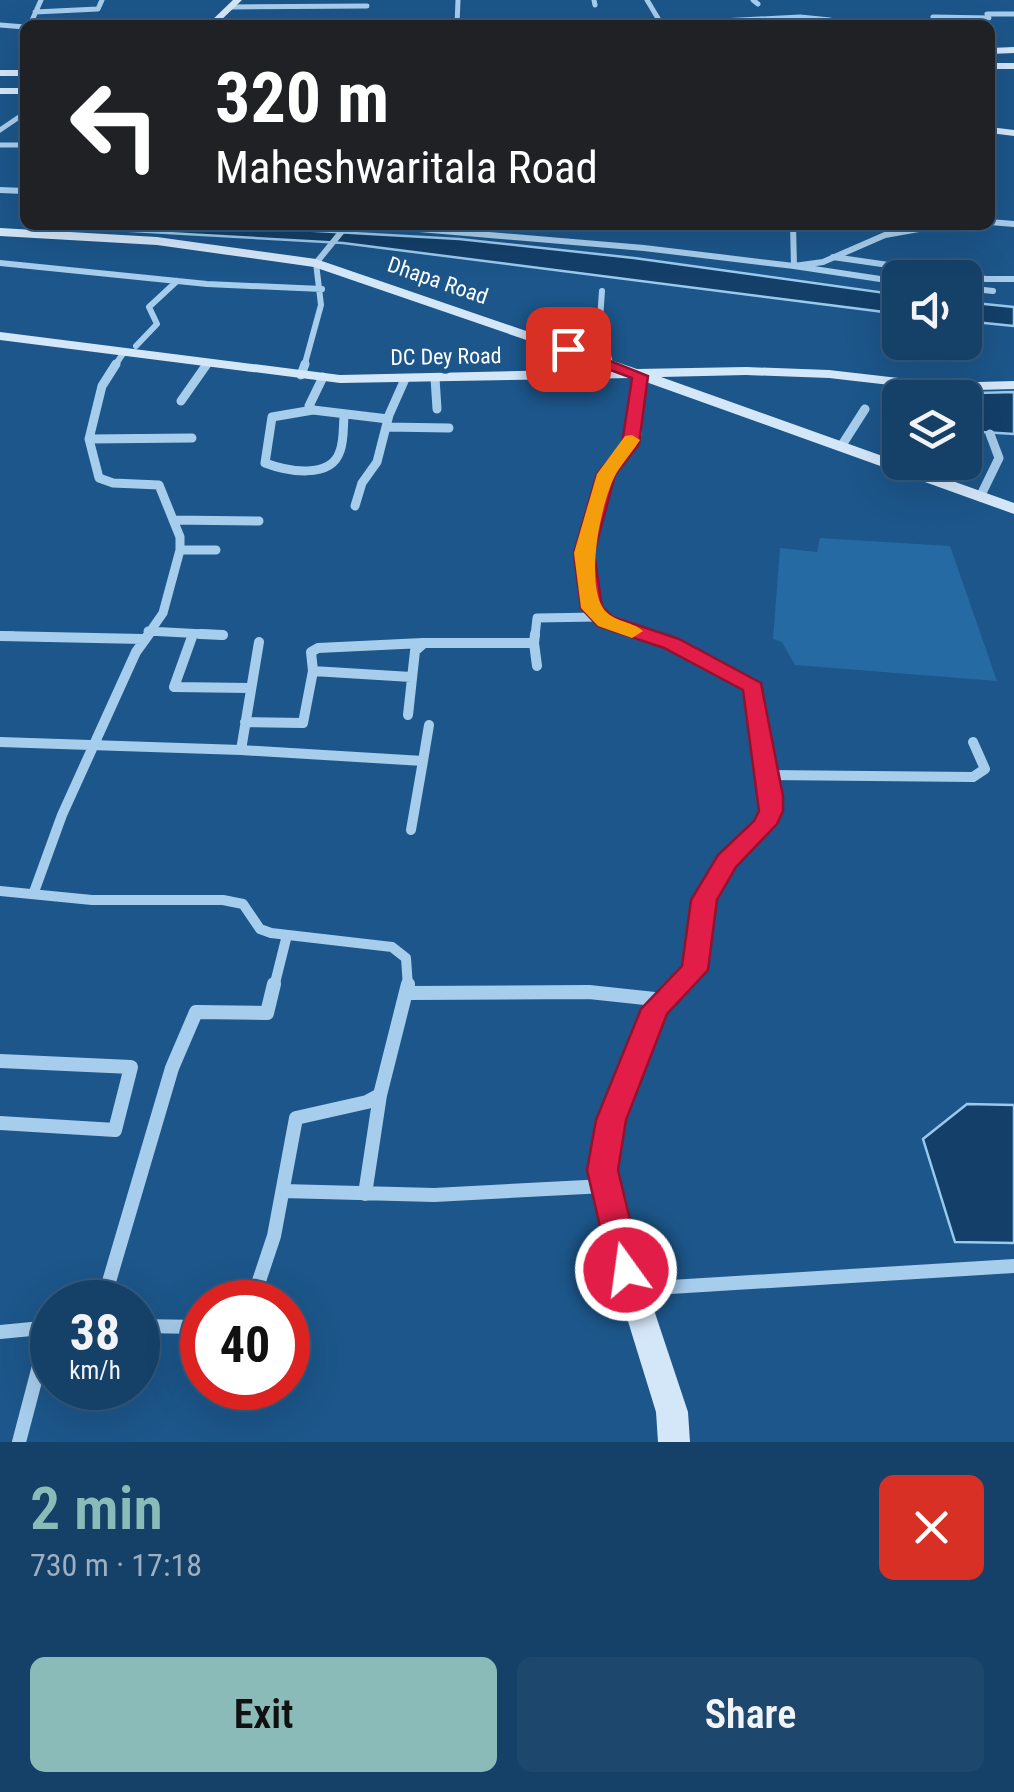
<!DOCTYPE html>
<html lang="en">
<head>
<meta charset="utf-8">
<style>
	body { margin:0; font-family:"Roboto Condensed",sans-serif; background:#1e476e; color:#f1f3f6; height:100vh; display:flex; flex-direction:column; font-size:38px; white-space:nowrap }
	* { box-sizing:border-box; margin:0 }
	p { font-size:32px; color:#9dafc0 }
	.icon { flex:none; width:55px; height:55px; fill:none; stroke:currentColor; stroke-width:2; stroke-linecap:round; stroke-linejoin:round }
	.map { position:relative; height:1442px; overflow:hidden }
	.details { display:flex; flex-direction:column; background:#154068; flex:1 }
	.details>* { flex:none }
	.banner { position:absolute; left:20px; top:20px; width:975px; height:210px; border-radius:15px; box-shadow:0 10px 40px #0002,0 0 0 2px #34597c; background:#202124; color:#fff; overflow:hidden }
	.tools { position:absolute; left:882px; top:260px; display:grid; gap:20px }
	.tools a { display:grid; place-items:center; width:100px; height:100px; border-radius:15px; background:#154068; box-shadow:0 10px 40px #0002,0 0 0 2px #34597c; font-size:50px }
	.speed { position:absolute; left:30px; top:1280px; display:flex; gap:20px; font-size:50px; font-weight:700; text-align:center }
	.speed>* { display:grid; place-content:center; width:130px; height:130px; border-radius:50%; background:#154068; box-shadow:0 10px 40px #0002,0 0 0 2px #34597c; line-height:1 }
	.speed small { font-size:25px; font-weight:400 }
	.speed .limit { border:15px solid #d22; background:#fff; color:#111 }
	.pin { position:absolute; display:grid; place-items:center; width:85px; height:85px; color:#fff; margin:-42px; border-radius:20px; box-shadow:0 5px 15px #0006 }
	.me { position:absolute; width:110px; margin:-55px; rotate:346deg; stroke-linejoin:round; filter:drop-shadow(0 0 8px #0008) }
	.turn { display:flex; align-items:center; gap:35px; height:210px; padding:0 30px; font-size:45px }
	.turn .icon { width:130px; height:130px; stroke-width:2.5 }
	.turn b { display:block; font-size:70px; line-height:85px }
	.round { display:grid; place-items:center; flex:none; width:105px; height:105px; border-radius:15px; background:#1e476e }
	.summary { display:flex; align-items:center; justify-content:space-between; height:170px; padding:0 30px }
	h1 { font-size:60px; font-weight:600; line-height:75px; color:#8bbbb9 }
	.primary-button { display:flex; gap:20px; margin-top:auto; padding:20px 30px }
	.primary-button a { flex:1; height:115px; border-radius:15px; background:#8bbbb9; color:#111; font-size:40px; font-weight:600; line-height:115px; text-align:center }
	.primary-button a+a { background:#1e476e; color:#f1f3f6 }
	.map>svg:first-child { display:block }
</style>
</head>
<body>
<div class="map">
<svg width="1014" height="1442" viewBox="0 0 1014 1442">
	<rect width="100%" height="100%" fill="#1c568a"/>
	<path fill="#266aa3" d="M820,538L950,546L997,681L795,665L782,642L773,639L780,548L817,552Z"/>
	<path fill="#133f69" stroke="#9ac9ee" stroke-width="2.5" d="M26,225H211L459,239L634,258L900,295V314L343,243Z
		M965,302L1014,307V326L965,321Z
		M1014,392V434L983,432L978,393Z
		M967,1104L1014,1105V1243L955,1242L923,1139Z"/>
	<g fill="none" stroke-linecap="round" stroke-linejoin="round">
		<path stroke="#a7cdec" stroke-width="5" d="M594,0L595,5
			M647,0L662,25
			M753,0L758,4
			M230,7L367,6
			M35,12L98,9L102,0
			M662,24L800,17L830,20L833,25
			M0,25L25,27
			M30,25L41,0
			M457,25L458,0
			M937,25L933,17L989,18L987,14H1014
			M0,130L25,113
			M0,145H25"/>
		<path stroke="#a7cdec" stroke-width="6" d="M0,190L25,191
			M990,222L1014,224
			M372,225L644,248L794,266L823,262L885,235L941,225
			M793,225L794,266L900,282
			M833,257L986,279H1014
			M0,263L207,284L322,289
			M965,288L993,291
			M602,291L600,319L610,364
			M136,346L157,324L149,307L177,281
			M114,367L124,352
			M205,367L208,363
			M304,367L321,305L316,263L347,225"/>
		<path stroke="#a7cdec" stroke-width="9" d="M116,364L102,386L89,439L99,478L113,483L159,485L180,537V550L163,613L147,636
			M301,375L305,364
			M323,377L309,406L313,410L388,419
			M435,378L437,409
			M181,401L207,364
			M313,410L272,417L265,463C286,471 331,480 340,451C344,441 343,428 344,417
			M386,427L449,428
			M89,439L192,438
			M842,445L865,409
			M980,497L999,458L990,434
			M355,506L362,483L377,462L389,415L405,379
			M173,520L259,521
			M180,550H216
			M148,631L223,635
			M0,636H13
			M535,636L537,618L597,617"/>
		<path stroke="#a7cdec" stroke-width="10" d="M193,634L174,687L250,688
			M200,634L223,635
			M0,636L143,639
			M534,643L535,634
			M313,671L311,652L318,648L423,643
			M408,715L415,651L424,643H534L537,666
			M245,722L303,723L313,671L411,677
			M0,742L241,750L259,642
			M241,750L423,761L411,830
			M423,761L429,725
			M768,775L973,777L985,769L973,742
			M0,891L92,900H223L243,904L260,929L271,933L392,947L406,958L408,987
			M34,892L62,815L136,652L149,634
			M274,987L287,935"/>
		<path stroke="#a7cdec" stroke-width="14" d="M408,993L589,992L664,1000
			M0,1061L131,1067L115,1130L0,1123
			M283,1191L434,1195L605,1186
			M365,1194L380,1095
			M638,1289L1014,1266
			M103,1302L172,1068L196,1012L267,1013L274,984
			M252,1302L274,1236L296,1118L367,1102L380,1095L408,984
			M138,1326L202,1327
			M0,1332L52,1327
			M19,1442L49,1328"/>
		<path fill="#d4e7f9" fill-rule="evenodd" d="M233,0H242L216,25H207Z
			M1014,47V53L990,54V48Z
			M990,63H1014V69H990Z
			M0,70H25V76H0Z
			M0,88H25V94H0Z
			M990,127L1014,130V136L990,133Z
			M0,228L157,237L316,259L637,369L746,367L829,370L942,383L1014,381V389L942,391L829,378L746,375L661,377L1014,503V514L646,382L641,437L614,475L603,509L595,553L596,594L602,609L612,618L679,639L761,683L781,795L782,811L776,825L735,866L715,899L707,969L666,1013L624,1120L616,1170L634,1250L688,1412L690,1442H658L656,1412L606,1250L588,1170L598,1120L643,1009L683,966L693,899L719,856L756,822L760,811L745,690L665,647L598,626L585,611L578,594L577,553L586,509L598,475L626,437L632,378L340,383L0,340V332L340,375L611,369L314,267L157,245L0,236Z"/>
	</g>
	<path fill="#e11d48" stroke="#92132f" stroke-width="2.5" d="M568,344L648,376L639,444L615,475L594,553L602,607L613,617L679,639L761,683L783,796V811L777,824L736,867L717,900L708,970L667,1014L626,1120L618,1170L642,1270L638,1280L626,1284L614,1280L610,1270L587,1170L596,1120L641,1009L682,966L691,900L718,855L754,821L759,811L743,690L664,648L598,626L581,608L574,553L597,474L622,444L632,378L562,352V346Z"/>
	<path fill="#f59e0b" d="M632,435L640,440C633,451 624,461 617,472C601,499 585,581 603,608C612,622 632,621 643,631L632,638L598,626L581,608L574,553L597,474L625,436Z"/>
	<g text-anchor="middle" stroke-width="10" stroke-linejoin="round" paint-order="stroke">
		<g font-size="22" fill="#fff" stroke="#1c568a">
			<text transform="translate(438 280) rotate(19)" y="8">Dhapa Road</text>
			<text transform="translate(446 356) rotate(-1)" y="8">DC Dey Road</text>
		</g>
	</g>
</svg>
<div class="tools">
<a><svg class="icon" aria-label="sound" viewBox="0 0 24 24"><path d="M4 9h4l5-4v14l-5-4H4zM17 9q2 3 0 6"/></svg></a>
<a><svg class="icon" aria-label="layers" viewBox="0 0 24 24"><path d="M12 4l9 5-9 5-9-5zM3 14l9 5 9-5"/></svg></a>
</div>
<div class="speed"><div>38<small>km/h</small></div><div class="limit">40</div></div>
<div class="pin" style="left:568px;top:349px;background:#d93025"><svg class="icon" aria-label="arrive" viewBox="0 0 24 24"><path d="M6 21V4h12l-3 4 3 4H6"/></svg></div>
<svg class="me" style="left:626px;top:1270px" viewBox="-20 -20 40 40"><circle r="17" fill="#e11d48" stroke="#fff" stroke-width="3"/><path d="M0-11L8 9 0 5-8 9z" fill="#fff"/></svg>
<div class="banner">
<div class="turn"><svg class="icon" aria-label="left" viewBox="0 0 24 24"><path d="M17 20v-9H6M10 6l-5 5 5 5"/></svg><div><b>320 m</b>Maheshwaritala Road</div></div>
</div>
</div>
<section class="details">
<div class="summary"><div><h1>2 min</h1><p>730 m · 17:18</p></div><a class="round" style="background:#d93025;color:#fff"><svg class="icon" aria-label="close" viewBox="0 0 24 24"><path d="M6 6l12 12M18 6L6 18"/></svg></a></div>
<div class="primary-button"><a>Exit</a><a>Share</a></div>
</section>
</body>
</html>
